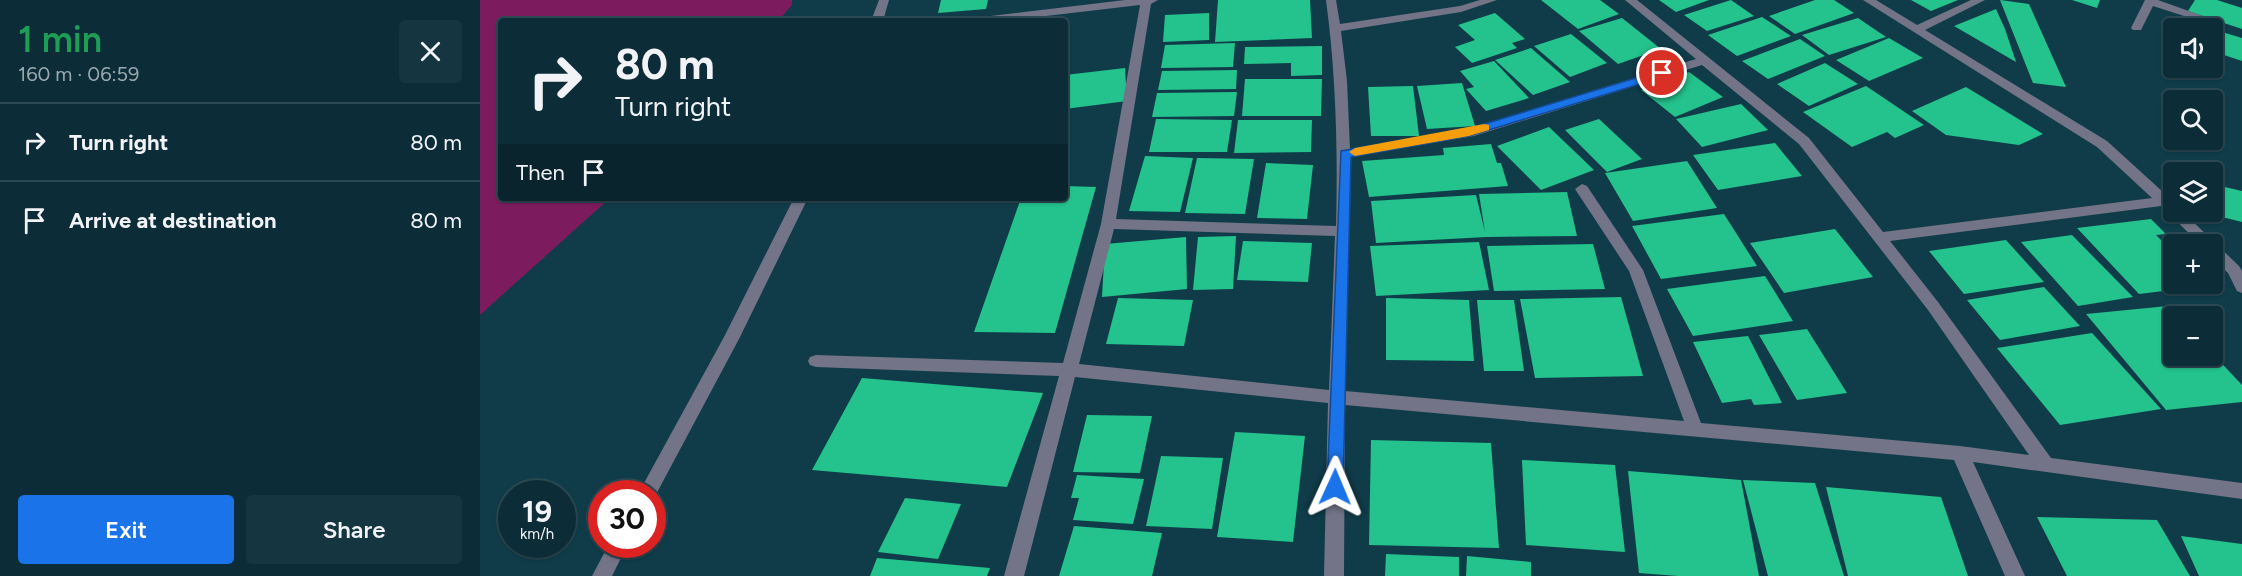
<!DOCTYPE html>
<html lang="en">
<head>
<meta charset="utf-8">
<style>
	body { margin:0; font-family:Figtree,sans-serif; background:#153540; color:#f1f3f6; height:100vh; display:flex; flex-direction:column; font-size:22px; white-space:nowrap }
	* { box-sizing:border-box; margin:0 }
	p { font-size:20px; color:#9aa8ae }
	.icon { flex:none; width:33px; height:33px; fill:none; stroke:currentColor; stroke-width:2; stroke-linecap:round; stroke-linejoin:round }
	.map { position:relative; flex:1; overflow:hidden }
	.sheet { display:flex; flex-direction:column; background:#0c2d38; width:480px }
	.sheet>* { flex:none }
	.banner { position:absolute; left:18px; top:18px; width:570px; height:183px; border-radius:6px; box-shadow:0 2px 4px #0004,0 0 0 2px #2c4953; background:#0c2d38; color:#f1f3f6; overflow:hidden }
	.fabs { position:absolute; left:1683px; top:18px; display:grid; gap:12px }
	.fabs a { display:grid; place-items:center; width:60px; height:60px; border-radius:6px; background:#0c2d38; box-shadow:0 2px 4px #0004,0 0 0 2px #2c4953; font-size:30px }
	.speed { position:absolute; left:18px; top:480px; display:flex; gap:12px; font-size:30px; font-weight:700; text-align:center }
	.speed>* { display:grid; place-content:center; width:78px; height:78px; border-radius:50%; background:#0c2d38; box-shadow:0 2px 4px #0004,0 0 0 2px #2c4953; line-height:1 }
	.speed small { font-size:15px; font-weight:400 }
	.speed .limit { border:9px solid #d22; background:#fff; color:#111 }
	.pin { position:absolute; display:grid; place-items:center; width:51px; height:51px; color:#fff; margin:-26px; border:3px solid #fff; border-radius:50%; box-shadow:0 2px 6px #0007 }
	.me { position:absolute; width:66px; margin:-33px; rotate:1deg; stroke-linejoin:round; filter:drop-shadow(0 0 4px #0008) }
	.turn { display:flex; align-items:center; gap:21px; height:126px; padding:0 18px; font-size:27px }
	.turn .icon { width:78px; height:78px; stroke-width:2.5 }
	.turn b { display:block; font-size:42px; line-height:51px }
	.then { display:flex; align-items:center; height:57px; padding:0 18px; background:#0003; gap:12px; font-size:22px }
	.round { display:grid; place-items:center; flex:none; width:63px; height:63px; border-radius:6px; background:#153540 }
	.headline { display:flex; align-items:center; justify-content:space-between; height:102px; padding:0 18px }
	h1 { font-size:36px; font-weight:600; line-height:45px; color:#1e9e55 }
	.primary-button { display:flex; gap:12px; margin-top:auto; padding:12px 18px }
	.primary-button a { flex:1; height:69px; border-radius:6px; background:#1a73e8; color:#fff; font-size:24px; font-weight:600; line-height:69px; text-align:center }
	.primary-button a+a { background:#153540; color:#f1f3f6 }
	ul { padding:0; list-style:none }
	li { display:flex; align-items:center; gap:18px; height:78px; padding:0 18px; border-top:2px solid #2c4953 }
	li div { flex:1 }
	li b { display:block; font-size:22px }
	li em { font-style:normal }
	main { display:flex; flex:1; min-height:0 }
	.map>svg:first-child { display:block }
</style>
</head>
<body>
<main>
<section class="sheet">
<div class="headline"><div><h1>1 min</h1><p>160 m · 06:59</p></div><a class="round"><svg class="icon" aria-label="close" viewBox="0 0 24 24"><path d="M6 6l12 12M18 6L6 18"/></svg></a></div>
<ul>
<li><svg class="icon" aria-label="right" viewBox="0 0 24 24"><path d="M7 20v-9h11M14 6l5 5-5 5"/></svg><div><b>Turn right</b></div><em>80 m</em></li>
<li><svg class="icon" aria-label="arrive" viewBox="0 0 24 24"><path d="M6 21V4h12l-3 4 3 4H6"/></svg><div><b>Arrive at destination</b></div><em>80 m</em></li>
</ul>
<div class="primary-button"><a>Exit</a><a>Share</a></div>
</section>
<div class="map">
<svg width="1762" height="576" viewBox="0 0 1762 576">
	<rect width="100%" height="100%" fill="#103c4a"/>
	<path fill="#7c1c5e" d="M0,0H312V5L298,21H21V198H130L0,315Z"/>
	<path fill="#24c28c" d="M461,0H508L506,9L458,13Z
		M738,0H830L832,38L735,42Z
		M1061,0H1120L1139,14L1098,29Z
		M1179,0H1229L1196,12Z
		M1251,0L1274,16L1227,31L1204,15Z
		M1335,0H1354L1374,13L1315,34L1289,16Z
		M1431,0H1478L1451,11Z
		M1520,0L1549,4L1586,87L1553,83Z
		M1592,0H1620L1617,8Z
		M1715,0H1737L1762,8V29L1708,11Z
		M1516,9L1525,29L1536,62L1474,26Z
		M729,13V40L683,42L685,15Z
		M1015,13L1045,39L1032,43L1037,48L992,63L975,47L995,40L978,25Z
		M1282,17L1311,36L1257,56L1228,35Z
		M1142,18L1181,49L1138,64L1099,31Z
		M1378,18L1406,37L1349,55L1322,35Z
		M1698,18L1730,28H1694V38L1687,36Z
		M1732,29L1762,38V61L1732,51Z
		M1091,34L1127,63L1090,77L1054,46Z
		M1409,38L1443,58L1389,81L1356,60Z
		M1320,39L1345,56L1288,79L1262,61Z
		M755,43L753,67L681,68L685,45Z
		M842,46V75L811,76V63L764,64L765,47Z
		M1051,48L1090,82L1053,95L1015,60Z
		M1014,61L1049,98L1006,111L986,89L994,87L980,71Z
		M1345,63L1378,84L1329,106L1297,84Z
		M645,68L647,101L585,109V75Z
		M757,70L756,89L678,90L682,71Z
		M1209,72L1243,97L1195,117L1161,90Z
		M765,79H842L841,116H762Z
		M982,83L995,126L947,129L937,86Z
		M933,86L939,136H891L888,87Z
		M1386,86L1444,125L1415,138L1407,132L1372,147L1323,112Z
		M1486,87L1563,134L1539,145L1466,135L1432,111Z
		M757,92L754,116L672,117L677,93Z
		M1261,104L1288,130L1222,147L1196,119Z
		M676,119L752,120L747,152H669Z
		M1119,119L1162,159L1127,172L1085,130Z
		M758,120H832L831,152L754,153Z
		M1069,127L1114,170L1061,190L1017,146Z
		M1295,143L1322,176L1238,190L1213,155Z
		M1011,144L1017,163H1021L1028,186L889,197L882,161L964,155L963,148Z
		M665,156L713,158L700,212L649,211Z
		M717,158L774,159L765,214L705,213Z
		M1207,161L1237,208L1153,221L1125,173Z
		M786,163L833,165L827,219L777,218Z
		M1732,184L1762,191V222L1734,215Z
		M585,186L616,187L575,333L494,332L541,198H585Z
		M1087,192L1097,236L1006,237L896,243L891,201L996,195L1005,232L999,194Z
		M1244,214L1277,266L1181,279L1152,226Z
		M1671,219L1686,234L1676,235L1694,253L1684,255L1694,265V284H1712L1716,287L1659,294L1597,228Z
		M1355,229L1393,277L1304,293L1270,243Z
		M1592,235L1653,297L1598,306L1541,242Z
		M756,236L753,289L713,290L718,237Z
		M706,237L707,289L622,297L625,244Z
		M1526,240L1564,282L1484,294L1449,251Z
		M763,241L832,243L828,282L757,280Z
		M999,242L1009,290L896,296L890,246Z
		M1113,244L1125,289L1014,291L1007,246Z
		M1285,276L1313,321L1213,336L1187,289Z
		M1564,287L1600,326L1520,340L1487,300Z
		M1141,297L1163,376L1055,378L1040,299Z
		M638,298L713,300L704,346L626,344Z
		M906,298L989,300L994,361L906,360Z
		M997,300H1034L1044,371H1004Z
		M1688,306L1698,316H1694V356H1732V353L1762,385V402L1686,410L1606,314Z
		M1327,329L1367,393L1317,400L1279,335Z
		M1612,333L1681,409L1580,425L1517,348Z
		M1268,336L1302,403L1274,405L1271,399L1242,403L1213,342Z
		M382,378L563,393L527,487L332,470Z
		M607,415L672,416L660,473L593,472Z
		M755,432L825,436L813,542L737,537Z
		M891,440L1011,443L1019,548L889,545Z
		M681,456L743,458L732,529L666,526Z
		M1042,460L1135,465L1145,552L1046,545Z
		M1148,471L1261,480L1279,576H1198L1159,573Z
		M597,475L664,479L653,524L593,520L599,498H591Z
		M1263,480L1335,483L1364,576H1288Z
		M1346,487L1461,497L1488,576H1368Z
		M425,498L481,504L458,559L398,552Z
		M1557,517L1677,520L1710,576H1587Z
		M594,526L682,533L672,576H579Z
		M1701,536L1762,544V576H1719Z
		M906,554L979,557V576H905Z
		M987,556L1051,562V576H986Z
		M397,558L510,568L507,576H390Z"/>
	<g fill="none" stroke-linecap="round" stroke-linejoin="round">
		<path fill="#737487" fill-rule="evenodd" d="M399,0H409L403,21H391Z
			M645,0H678L671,4L636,219L856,226C858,150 856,75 846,0H856L860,24L980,6L1000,0H1017L981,12L861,31L867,81L870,149L988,129L1216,59L1145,0H1157L1329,138L1403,232L1672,198L1617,147L1383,0H1396L1437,25L1491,0H1505L1445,30L1627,141L1694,202V212H1703L1759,266L1762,271V293L1757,291L1748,273L1732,258V244H1720L1681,206L1410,241L1458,302L1571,458L1762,483V499L1493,462L1545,576H1525L1474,460L865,405L864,576H844L848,403L595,377L544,576H524L579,376L336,367L330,365L328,361L330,357L336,355L583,363L621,224L660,5L523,21H488L494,18ZM1222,65L1319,144L1448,310L1549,455L1480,446L1221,423L1163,270L1107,186L1102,184L1095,189L1149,271L1204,421L865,391L870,157L994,136ZM634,229L855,236L849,390L599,364Z
			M1665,0H1678L1742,23L1736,26L1732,25L1673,6L1661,30H1653L1651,28Z
			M314,198H328L259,339L173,500L172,494H158L244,337Z
			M129,544H148L132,576H112Z"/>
	</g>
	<path fill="#1a73e8" stroke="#114b97" stroke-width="1.5" d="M1182,70L1187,73L1186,76L989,136L871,157L863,487L861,492L855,494L849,492L847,487L861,151L988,129Z"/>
	<path fill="#f59e0b" d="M1004,124L1009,125V130L989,136L875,156L869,152L875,148Z"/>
</svg>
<div class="fabs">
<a><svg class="icon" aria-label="sound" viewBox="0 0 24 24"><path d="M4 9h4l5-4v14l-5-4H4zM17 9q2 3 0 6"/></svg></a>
<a><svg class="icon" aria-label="search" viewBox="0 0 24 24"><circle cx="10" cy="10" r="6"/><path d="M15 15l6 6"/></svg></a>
<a><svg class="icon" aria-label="layers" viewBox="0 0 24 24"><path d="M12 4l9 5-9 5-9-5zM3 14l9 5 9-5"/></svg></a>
<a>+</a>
<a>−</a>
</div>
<div class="speed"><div>19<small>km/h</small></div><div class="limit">30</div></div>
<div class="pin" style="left:1182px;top:73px;background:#d93025"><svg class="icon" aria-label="arrive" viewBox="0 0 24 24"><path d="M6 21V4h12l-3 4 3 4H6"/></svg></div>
<svg class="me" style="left:855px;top:487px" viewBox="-20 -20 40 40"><path d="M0-17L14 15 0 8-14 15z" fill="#1a73e8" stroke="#fff" stroke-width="4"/></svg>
<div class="banner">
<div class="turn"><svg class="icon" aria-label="right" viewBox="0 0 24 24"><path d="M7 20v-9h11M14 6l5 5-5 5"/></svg><div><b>80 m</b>Turn right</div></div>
<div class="then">Then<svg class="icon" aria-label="arrive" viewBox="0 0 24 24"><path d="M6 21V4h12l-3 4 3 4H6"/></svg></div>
</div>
</div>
</main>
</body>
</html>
